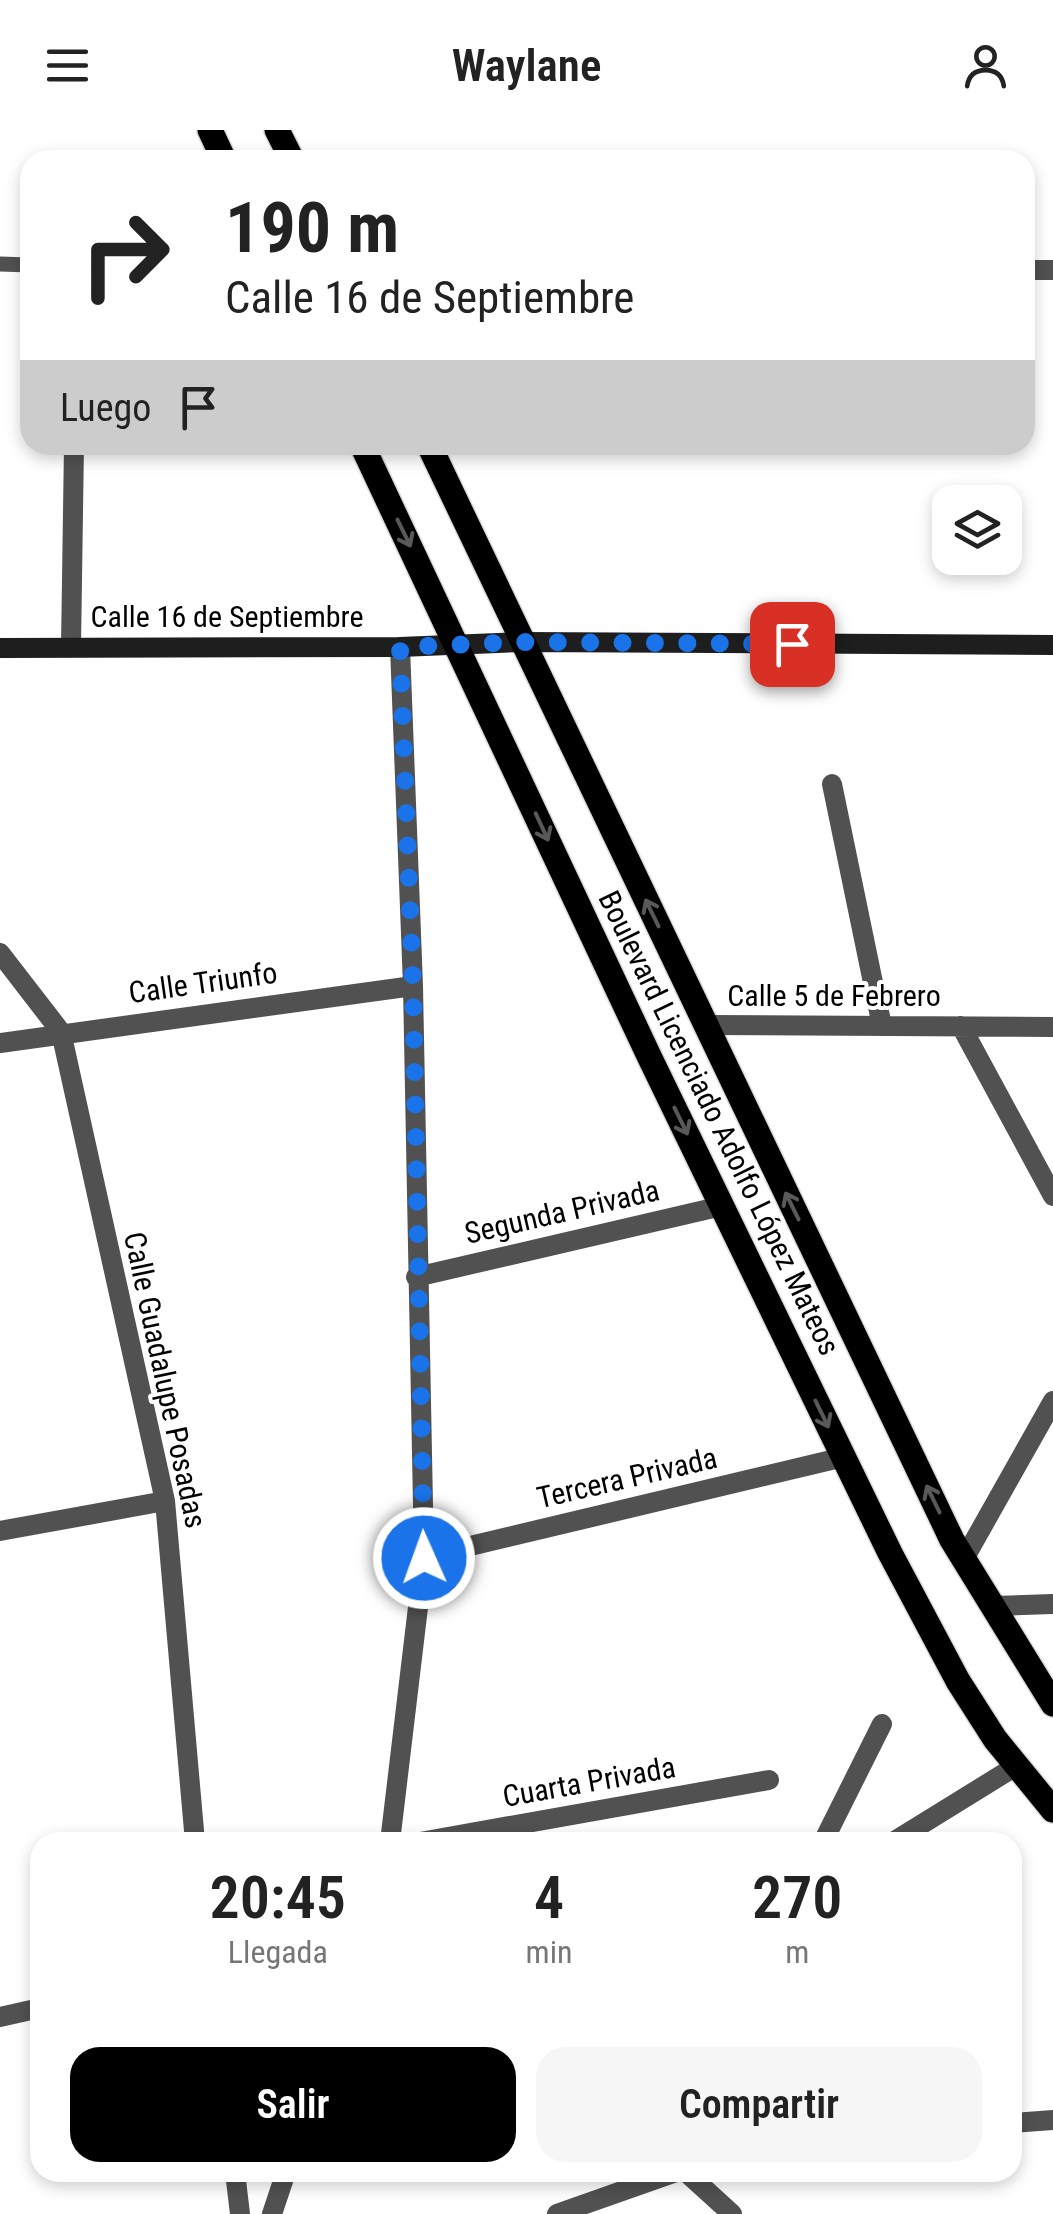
<!DOCTYPE html>
<html lang="es">
<head>
<meta charset="utf-8">
<style>
	body { margin:0; font-family:"Roboto Condensed",sans-serif; background:#f6f6f6; color:#222; height:100vh; display:flex; flex-direction:column; font-size:38px; white-space:nowrap }
	* { box-sizing:border-box; margin:0 }
	p { font-size:32px; color:#767676 }
	.icon { flex:none; width:55px; height:55px; fill:none; stroke:currentColor; stroke-width:2; stroke-linecap:round; stroke-linejoin:round }
	.map { position:relative; flex:1; overflow:hidden }
	.details { position:absolute; left:30px; top:1702px; width:992px; height:350px; display:flex; flex-direction:column; background:#fff; border-radius:30px; box-shadow:0 5px 15px #0003 }
	.details>* { flex:none }
	.banner { position:absolute; left:20px; top:20px; width:1015px; height:305px; border-radius:30px; box-shadow:0 5px 15px #0003; background:#fff; color:#222; overflow:hidden }
	.fabs { position:absolute; left:932px; top:355px; display:grid; gap:20px }
	.fabs a { display:grid; place-items:center; width:90px; height:90px; border-radius:20px; background:#fff; box-shadow:0 5px 15px #0003; font-size:50px }
	.pin { position:absolute; display:grid; place-items:center; width:85px; height:85px; color:#fff; margin:-42px; border-radius:20px; box-shadow:0 5px 15px #0006 }
	.me { position:absolute; width:110px; margin:-55px; rotate:358deg; stroke-linejoin:round; filter:drop-shadow(0 0 8px #0008) }
	.turn { display:flex; align-items:center; gap:35px; height:210px; padding:0 40px; font-size:45px }
	.turn .icon { width:130px; height:130px; stroke-width:2.5 }
	.turn b { display:block; font-size:70px; line-height:85px }
	.then { display:flex; align-items:center; height:95px; padding:0 40px; background:#0003; gap:20px; font-size:38px }
	.eta { display:flex; justify-content:space-evenly; align-items:center; height:170px; text-align:center }
	.eta b { font-size:60px; font-weight:600; line-height:70px }
	.action { display:flex; gap:20px; margin-top:auto; padding:20px 40px }
	.action a { flex:1; height:115px; border-radius:30px; background:#000; color:#fff; font-size:40px; font-weight:600; line-height:115px; text-align:center }
	.action a+a { background:#f6f6f6; color:#222 }
	header { display:flex; justify-content:space-between; align-items:center; height:130px; padding:0 40px; background:#fff; font-size:45px; font-weight:600 }
	.map>svg:first-child { display:block }
</style>
</head>
<body>
<header><svg class="icon" aria-label="menu" viewBox="0 0 24 24"><path d="M4 6h16M4 12h16M4 18h16"/></svg>Waylane<svg class="icon" aria-label="person" viewBox="0 0 24 24"><circle cx="12" cy="8" r="4"/><path d="M4 21q1-7 8-7t8 7"/></svg></header>
<div class="map">
<svg width="1053" height="2084" viewBox="0 0 1053 2084">
	<rect width="100%" height="100%" fill="#fff"/>
	<g fill="none" stroke-linecap="round" stroke-linejoin="round">
		<g stroke="#dbdbdb" stroke-width="28">
			<path id="primary" d="M210,0L224,30
				M277,0L292,30
				M362,315L649,926L890,1423L958,1551L995,1609L1053,1680
				M429,315L952,1410L1053,1574"/>
		</g>
		<path stroke="#515151" stroke-width="15" d="M0,134L30,135"/>
		<path stroke="#515151" stroke-width="20" d="M1025,140H1053
			M71,517L74,315
			M832,654L882,896
			M0,823L61,902L165,1371L195,1712
			M706,895L1053,897
			M961,896L1053,1066
			M0,913L413,856
			M416,1147L722,1076
			M0,1401L165,1371
			M424,1427L844,1327
			M964,1429L1053,1271
			M992,1476L1053,1474
			M390,1712L424,1427L413,856L400,517
			M420,1712L769,1650
			M823,1712L882,1594
			M893,1712L1016,1636
			M0,1887L40,1878
			M1012,1993L1053,1990
			M235,2042L240,2084
			M686,2042L732,2084
			M272,2084L286,2042
			M557,2084L676,2042"/>
		<path stroke="#1e1e1e" stroke-width="20" d="M0,518L400,517L523,512L1053,515"/>
		<use href="#primary" stroke="#000" stroke-width="25"/>
	</g>
	<defs><path id="oneway-shaft" d="M-6 0H5M1.5-3L5.5 0L1.5 3" fill="none" stroke-width="1.6" stroke-linecap="round" stroke-linejoin="round" transform="scale(2.5)"/></defs>
	<g stroke="#595959">
		<use href="#oneway-shaft" transform="translate(404 403) rotate(64)"/>
		<use href="#oneway-shaft" transform="translate(542 697) rotate(65)"/>
		<use href="#oneway-shaft" transform="translate(652 783) rotate(-116)"/>
		<use href="#oneway-shaft" transform="translate(681 991) rotate(64)"/>
		<use href="#oneway-shaft" transform="translate(792 1076) rotate(-116)"/>
		<use href="#oneway-shaft" transform="translate(822 1284) rotate(64)"/>
		<use href="#oneway-shaft" transform="translate(933 1369) rotate(-116)"/>
	</g>
	<g fill="none" stroke-linecap="round" stroke-linejoin="round">
		<path stroke="#1a73e8" stroke-width="18" stroke-dasharray="0 32.4" d="M424,1428L413,856L400,517L523,512L792,514"/>
	</g>
	<g text-anchor="middle" stroke-width="8" stroke-linejoin="round" paint-order="stroke">
		<g font-size="30" fill="#000" stroke="#fff">
			<text x="227" y="497">Calle 16 de Septiembre</text>
			<text transform="translate(203 853) rotate(-8)" y="10">Calle Triunfo</text>
			<text x="834" y="876">Calle 5 de Febrero</text>
			<text transform="translate(719 993) rotate(64)" y="10">Boulevard Licenciado Adolfo López Mateos</text>
			<text transform="translate(562 1082) rotate(-13)" y="10">Segunda Privada</text>
			<text transform="translate(165 1250) rotate(78)" y="10">Calle Guadalupe Posadas</text>
			<text transform="translate(627 1348) rotate(-13)" y="10">Tercera Privada</text>
			<text transform="translate(589 1652) rotate(-10)" y="10">Cuarta Privada</text>
		</g>
	</g>
</svg>
<div class="fabs">
<a><svg class="icon" aria-label="layers" viewBox="0 0 24 24"><path d="M12 4l9 5-9 5-9-5zM3 14l9 5 9-5"/></svg></a>
</div>
<div class="pin" style="left:792px;top:514px;background:#d93025"><svg class="icon" aria-label="arrive" viewBox="0 0 24 24"><path d="M6 21V4h12l-3 4 3 4H6"/></svg></div>
<svg class="me" style="left:424px;top:1428px" viewBox="-20 -20 40 40"><circle r="17" fill="#1a73e8" stroke="#fff" stroke-width="3"/><path d="M0-11L8 9 0 5-8 9z" fill="#fff"/></svg>
<div class="banner">
<div class="turn"><svg class="icon" aria-label="right" viewBox="0 0 24 24"><path d="M7 20v-9h11M14 6l5 5-5 5"/></svg><div><b>190 m</b>Calle 16 de Septiembre</div></div>
<div class="then">Luego<svg class="icon" aria-label="arrive" viewBox="0 0 24 24"><path d="M6 21V4h12l-3 4 3 4H6"/></svg></div>
</div>
<section class="details">
<div class="eta">
<div><b>20:45</b><p>Llegada</p></div>
<div><b>4</b><p>min</p></div>
<div><b>270</b><p>m</p></div>
</div>
<div class="action"><a>Salir</a><a>Compartir</a></div>
</section>
</div>
</body>
</html>
